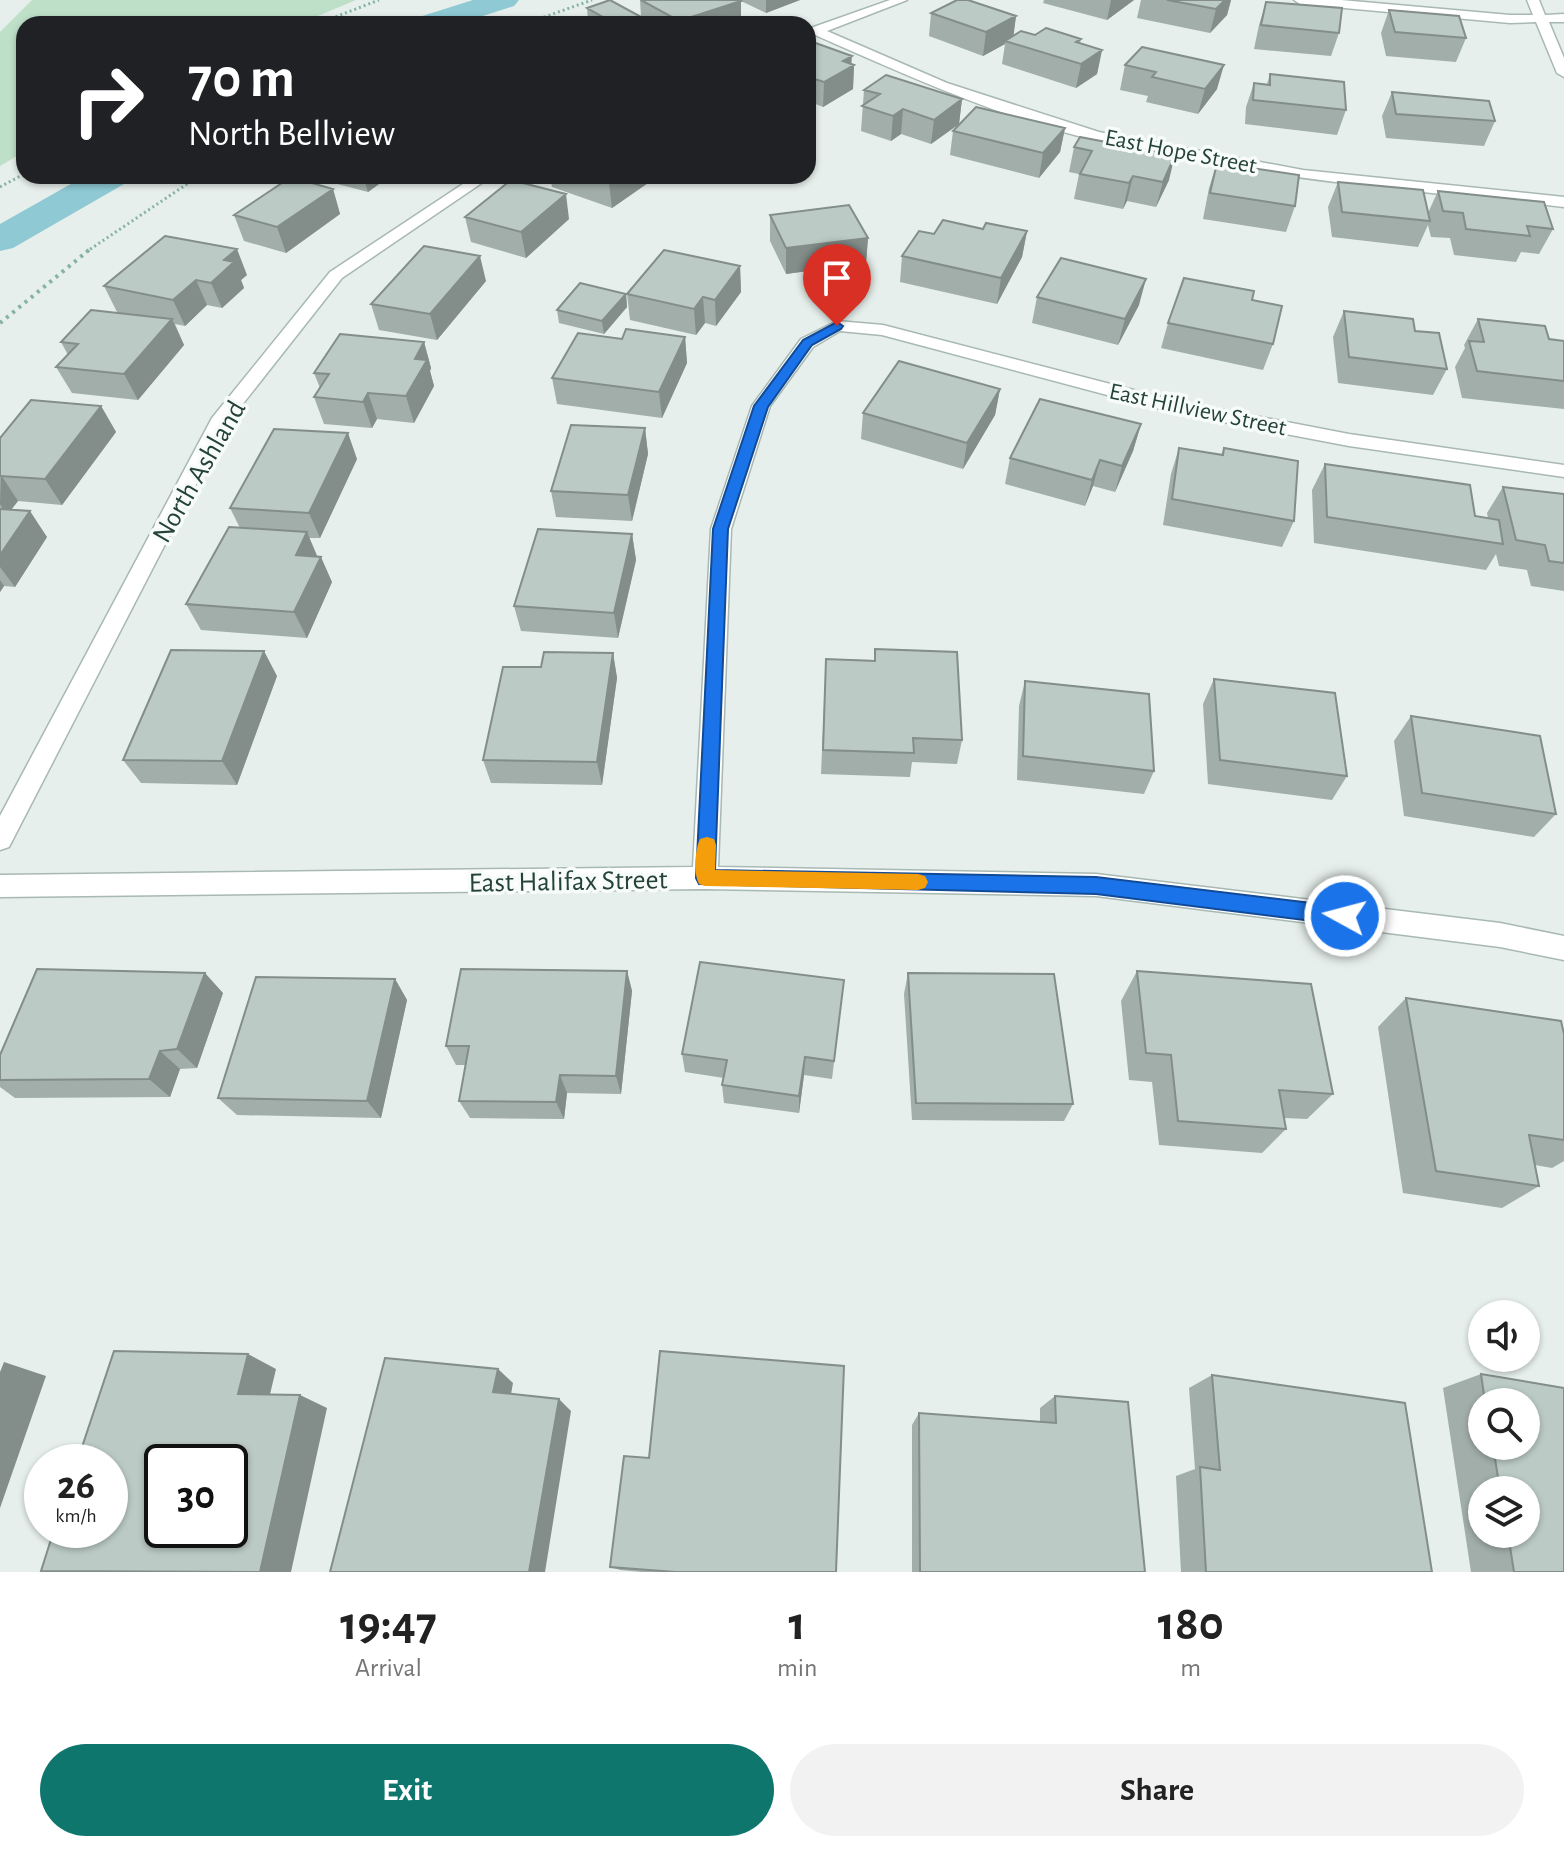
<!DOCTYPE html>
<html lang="en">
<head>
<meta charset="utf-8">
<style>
	body { margin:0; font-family:"Alegreya Sans",sans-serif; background:#f2f2f2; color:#222; height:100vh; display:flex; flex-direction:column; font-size:30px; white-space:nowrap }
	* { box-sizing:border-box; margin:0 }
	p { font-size:26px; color:#767676 }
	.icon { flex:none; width:44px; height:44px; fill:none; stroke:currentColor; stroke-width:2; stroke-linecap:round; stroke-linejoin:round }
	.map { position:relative; height:1572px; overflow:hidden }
	.drawer { display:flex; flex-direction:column; background:#fff; flex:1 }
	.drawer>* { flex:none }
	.banner { position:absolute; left:16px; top:16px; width:800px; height:168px; border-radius:24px; box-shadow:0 2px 6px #0004; background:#202124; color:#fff; overflow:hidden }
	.tools { position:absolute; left:1468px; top:1300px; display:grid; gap:16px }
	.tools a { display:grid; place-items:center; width:72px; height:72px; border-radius:50%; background:#fff; box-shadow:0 2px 6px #0004; font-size:40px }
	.speed { position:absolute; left:24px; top:1444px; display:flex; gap:16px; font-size:40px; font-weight:700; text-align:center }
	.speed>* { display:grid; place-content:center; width:104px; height:104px; border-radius:50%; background:#fff; box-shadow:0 2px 6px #0004; line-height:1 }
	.speed small { font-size:20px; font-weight:400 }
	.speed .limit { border:4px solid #111; border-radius:12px; background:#fff; color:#111 }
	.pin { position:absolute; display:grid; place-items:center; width:68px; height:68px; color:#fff; margin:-82px -34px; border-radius:50% 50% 50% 0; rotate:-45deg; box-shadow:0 0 8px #0007 }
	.pin .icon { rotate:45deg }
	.me { position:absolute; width:88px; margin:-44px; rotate:277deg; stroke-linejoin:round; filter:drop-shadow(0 0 6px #0008) }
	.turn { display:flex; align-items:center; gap:28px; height:168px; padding:0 40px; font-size:36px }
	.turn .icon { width:104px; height:104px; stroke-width:2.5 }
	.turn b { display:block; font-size:56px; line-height:68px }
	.eta { display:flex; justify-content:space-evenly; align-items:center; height:136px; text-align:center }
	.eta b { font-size:48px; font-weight:700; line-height:56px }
	.action { display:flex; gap:16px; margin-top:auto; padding:16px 40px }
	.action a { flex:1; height:92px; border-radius:48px; background:#0f766e; color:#fff; font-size:32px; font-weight:700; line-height:92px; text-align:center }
	.action a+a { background:#f2f2f2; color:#222 }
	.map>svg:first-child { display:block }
</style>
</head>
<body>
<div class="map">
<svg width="1564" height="1572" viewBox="0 0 1564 1572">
	<rect width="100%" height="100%" fill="#e6efeb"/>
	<path fill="#bfe0c8" d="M32,0H356L299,24H24V152L0,166V32Z"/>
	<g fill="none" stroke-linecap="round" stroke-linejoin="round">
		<path fill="#8ec9d4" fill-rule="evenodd" d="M473,0H519L514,6L458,24H412L416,18Z
			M85,176H129L124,184L13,248L0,251V224Z"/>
		<g stroke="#a8b8b2" stroke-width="3">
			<path id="minor" d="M890,0H907L827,31L947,83L1099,132L1303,170L1564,197V207C1407,190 1248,177 1094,140C998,117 906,75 815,35L808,36V29Z
				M1294,0H1341L1510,15H1533L1527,0H1539L1545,15L1564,14V22H1549L1564,58V77L1557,73L1536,22L1510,23L1300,4Z
				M475,176H492L342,278L227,424L9,847L0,850V816L212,418L330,272Z
				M837,321L883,325L1172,400L1349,434L1564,465V477L1349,446L1171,412L882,335L840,331L813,347L770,406L731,529L718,867L1096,874L1500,923L1564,936V960L1500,947L1096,896L705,889L0,897V875L693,867L711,529L752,406L801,339Z"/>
		</g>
		<path stroke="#86b3a5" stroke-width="3" stroke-dasharray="2 3" stroke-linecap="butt" d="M317,24L379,0
			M525,24L592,0
			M0,187L24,174
			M86,252L199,176"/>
		<path stroke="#86b3a5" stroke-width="4" stroke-dasharray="3 5" stroke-linecap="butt" d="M0,323L89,250"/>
		<use href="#minor" fill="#fff" fill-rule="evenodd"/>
	</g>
	<path fill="#a1aea9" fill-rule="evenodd" d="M640,0H800L766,13L741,1V24H578L588,20L587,8L641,17Z
		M1044,0H1134L1107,20L1043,3Z
		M1141,0H1231L1227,15L1210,33L1137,18Z
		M1266,2L1339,33L1331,56L1254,49L1259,25Z
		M1389,10L1466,38L1456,62L1386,56L1381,33Z
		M931,13L1016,16L1013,36L1035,35L1081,39L1080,43L1102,50L1097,74L1076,88L1002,64L1005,44L983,56L929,36Z
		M808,43L854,65L853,89L823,107L808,101Z
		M1142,47L1217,89L1198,114L1146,102L1148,96L1120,90L1125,65Z
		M1270,74L1346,110L1337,135L1245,124L1246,107L1254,83L1267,84Z
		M864,90L962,99L959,124L1065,128L1060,152L1039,178L950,155L953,131L959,124L931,144L901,134L891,141L861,131Z
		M1392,92L1495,121L1484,146L1386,138L1382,116Z
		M1080,137L1169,180L1156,207L1127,201L1123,209L1074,199L1079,174L1069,172L1074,147Z
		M1217,163L1295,206L1286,232L1203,219L1209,188Z
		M324,176H390L368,192L326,181Z
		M550,176H658L612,208L552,187Z
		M1338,182L1428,213L1438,191L1553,229L1539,254L1521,252L1516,262L1454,255L1450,238L1431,237L1428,225L1418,247L1332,237L1328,207Z
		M333,189L340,214L286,253L244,241L234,215Z
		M770,215L868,238L866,263L786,274L770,241Z
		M465,217L569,219L526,258L471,242Z
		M983,229L1027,231L1022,257L997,304L900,282L902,256L934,234Z
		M740,266L741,292L716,326L705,323L696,335L630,320L627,294Z
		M247,275L241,280L244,288L222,308L207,305L185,326L175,324L184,345L138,400L72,393L56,367L68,355L61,342L124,314L117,312L104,286Z
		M486,281L437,340L379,330L371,304Z
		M626,294L627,307L604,334L559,323L557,310Z
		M1037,297L1139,305L1118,345L1032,323Z
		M1252,300L1273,344L1263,370L1161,348L1168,323Z
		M1344,311L1415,331L1447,369L1433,395L1338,383L1333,337Z
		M1478,319L1549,339L1564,341V409L1462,398L1455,367L1465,348L1464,345Z
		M685,337L687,363L662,418L557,404L552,378L622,339Z
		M424,342L431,368L430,371L434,386L414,423L377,419L372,428L324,424L314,397L320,388L314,373Z
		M1000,389L995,415L963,469L861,439L863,413Z
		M101,406L116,432L62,505L18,501L11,510L47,537L15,587L4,586L0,592V438Z
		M1141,424L1133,451L1115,492L1093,486L1085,506L1005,484L1010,458Z
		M645,428L648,454L632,521L556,517L551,491Z
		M1179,448L1221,455L1224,448L1294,521L1282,547L1163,525L1171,474Z
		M357,459L320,538H309L317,556L332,582L307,638L201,630L186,604L240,528L230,508Z
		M1325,464L1475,516L1488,518L1487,513L1503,487L1564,494V591L1531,586L1527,570L1499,566L1496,554L1486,570L1314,543L1312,490Z
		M632,534L636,560L618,638L521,631L514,606Z
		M875,649L962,740L957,764L912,762L910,777L821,774L826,659L874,660Z
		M613,653L617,678L602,785L491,783L483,760L541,667Z
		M277,676L237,785L141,783L123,760Z
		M1214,679L1347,776L1332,800L1208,784L1203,704Z
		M1025,681L1154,771L1144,794L1017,780L1019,706Z
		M1411,716L1556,814L1534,837L1404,816L1394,741Z
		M627,971L632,991L621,1094L567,1093L564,1119L470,1118L459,1101L466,1065H456L446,1046Z
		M1137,971L1333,1094L1307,1119L1284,1118L1286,1129L1262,1153L1159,1145L1152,1082L1129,1080L1121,1001Z
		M908,973L1073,1104L1064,1121L912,1120L904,994Z
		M395,979L407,1000L381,1118L237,1115L218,1098Z
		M844,980L832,1079L804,1075L799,1113L724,1103L722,1085L724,1078L685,1072L682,1054Z
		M223,993L197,1068L180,1069L170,1097L15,1098L0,1087V1055Z
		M1406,998L1564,1034V1161L1552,1168L1535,1165L1539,1186L1502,1208L1403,1193L1378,1027Z
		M1481,1374L1564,1388V1572H1471L1443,1388ZM1482,1402H1526V1446H1482ZM1482,1490H1526V1534H1482Z
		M1212,1375L1432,1572H1181L1176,1476L1195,1469L1189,1388Z
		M1055,1396L1145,1572H912V1425L919,1413L1040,1422V1408Z
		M610,1567L836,1572H642L620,1570Z"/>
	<path fill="#838d89" d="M766,0H800L766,13Z
		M1111,0H1134L1107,20Z
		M1225,0H1231L1227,15L1210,33L1216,9Z
		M741,1V24H680L679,21Z
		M1016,16L1013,40L1005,41V44L983,56L986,32Z
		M1102,50L1097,74L1076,88L1081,64Z
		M852,56L851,67L854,65L853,89L823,107L824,82L843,61Z
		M1224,65L1217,89L1198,114L1205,89Z
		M962,99L959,124L931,144L934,120Z
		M903,109L901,134L891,141L893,116Z
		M1065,128L1060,152L1039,178L1043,153Z
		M1175,155L1169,180L1156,207L1163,182Z
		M363,176H390L368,192Z
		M619,176H658L612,208L609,183Z
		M1133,176L1127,201L1123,209L1129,183Z
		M333,189L340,214L286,253L277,227Z
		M566,194L569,219L526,258L521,232Z
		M1027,231L1022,257L997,304L1001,278Z
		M868,238L866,263L786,274V248Z
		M237,249L247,275L241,280L244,288L222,308L211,283L224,260Z
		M480,256L486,281L437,340L430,314Z
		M740,266L741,292L716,326L715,300Z
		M1146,279L1139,305L1118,345L1125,319Z
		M196,280L207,305L185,326L173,300Z
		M626,294L627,307L604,334L602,321Z
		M703,297L705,323L696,335L694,309Z
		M172,319L184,345L138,400L124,374Z
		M685,337L687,363L662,418L659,392Z
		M424,342L431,368L430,371L434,386L414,423L406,396L415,359Z
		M1000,389L995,415L963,469L967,443Z
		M368,393L377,419L372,428L363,402Z
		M101,406L116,432L62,505L45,479Z
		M1141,424L1133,451L1115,492L1122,466Z
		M645,428L648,454L632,521L628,495Z
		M348,433L357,459L320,538L309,513Z
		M1100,460L1093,486L1085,506L1092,480Z
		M1,475L18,501L7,515L0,504Z
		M30,511L47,537L15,587L0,567V555Z
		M307,532L318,558L296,555Z
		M632,534L636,560L618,638L614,613Z
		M321,557L332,582L307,638L294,612Z
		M0,580L4,586L0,592Z
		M264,651L277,676L237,785L222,761Z
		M613,653L617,678L602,785L597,762Z
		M627,971L632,991L621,1094L616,1076Z
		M205,973L223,993L197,1068L177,1049Z
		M395,979L407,1000L381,1118L367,1101Z
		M160,1051L180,1069L170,1097L149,1079Z
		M805,1057L804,1075L799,1113V1096Z
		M560,1075L567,1093L564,1119L556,1102Z
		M248,1354L276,1369L267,1407L238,1394Z
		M4,1362L46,1376L0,1508V1372Z
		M498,1369L513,1383L509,1405L493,1392Z
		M300,1395L327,1408L291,1572H260Z
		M559,1399L571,1411L545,1572H529Z"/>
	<path fill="#bbcac4" stroke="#838d89" stroke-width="2" fill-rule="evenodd" d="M610,0L654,24H578L601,16L587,8Z
		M641,0H739L741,1L679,21Z
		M957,0H968L1016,16L986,32L931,13Z
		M1167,0H1225L1216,9Z
		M1266,2L1342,8L1339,33L1261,25Z
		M1389,10L1459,16L1466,38L1395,32Z
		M1046,28L1081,39L1076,42L1102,50L1081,64L1005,41L1021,31L1035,35Z
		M810,41L852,56L843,61L854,65L824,82L808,77V43Z
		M1142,47L1224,65L1205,89L1152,77L1156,72L1125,65Z
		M1270,74L1344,82L1346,110L1253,100L1254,83L1270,85Z
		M886,75L962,99L934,120L903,109L893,116L862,106L880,94L864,90Z
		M1392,92L1489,101L1495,121L1396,114Z
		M976,107L1065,128L1043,153L953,131Z
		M1080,137L1175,155L1163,182L1133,176L1129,183L1080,174L1092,151L1074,147Z
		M1217,163L1299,175L1295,206L1210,193Z
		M589,176H619L609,183Z
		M291,177L333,189L277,227L234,215Z
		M511,180L566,194L521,232L465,217Z
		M1338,182L1423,190L1430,221L1342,212Z
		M1438,191L1544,202L1553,229L1527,226L1530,236L1466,229L1463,213L1443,211Z
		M849,205L868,238L786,248L770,215Z
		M943,220L983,229L986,223L1027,231L1001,278L902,256L919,231L934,234Z
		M165,236L237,249L224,260L234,262L211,283L196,280L173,300L104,286Z
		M424,246L480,256L430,314L371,304Z
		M664,250L740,266L715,300L703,297L694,309L627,294Z
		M1061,258L1146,279L1125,319L1037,297Z
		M1184,278L1254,291L1252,300L1282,306L1273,344L1168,323Z
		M580,283L626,294L602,321L557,310Z
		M91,310L172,319L124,374L56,367L78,344L61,342Z
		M1344,311L1413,319L1415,331L1439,333L1447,369L1349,357Z
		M1478,319L1545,326L1549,339L1564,341V381L1477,371L1469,341L1484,342Z
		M626,329L685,337L659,392L552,378L578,333L622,339Z
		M340,334L424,342L415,359L427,360L406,396L368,393L363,402L314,397L329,374L314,373Z
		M899,361L1000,389L967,443L863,413Z
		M1040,399L1141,424L1122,466L1100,460L1092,480L1010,458Z
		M31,400L101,406L45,479L0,476V438Z
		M571,425L645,428L628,495L551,491Z
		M274,429L348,433L309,513L230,508Z
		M1179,448L1223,455L1224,448L1298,461L1294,521L1172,499Z
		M1325,464L1470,485L1475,516L1499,520L1503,544L1327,517Z
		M1503,487L1564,494V563L1549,561L1545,545L1516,540Z
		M0,509L30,511L0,555Z
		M229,527L307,532L296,555L321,557L294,612L186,604Z
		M538,529L632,534L614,613L514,606Z
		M875,649L957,652L962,740L913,738L914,753L823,750L826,659L875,661Z
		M171,650L264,651L222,761L123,760Z
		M544,652L613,653L597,762L483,760L503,667H541Z
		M1214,679L1335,693L1347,776L1220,760Z
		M1025,681L1149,694L1154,771L1023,756Z
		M1411,716L1540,736L1556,814L1422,793Z
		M700,962L844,980L834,1061L805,1057L799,1096L722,1085L727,1060L682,1054Z
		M37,969L205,973L177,1049L160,1051L149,1079L0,1080V1055Z
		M461,969L627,971L616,1076L560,1075L556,1102L459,1101L469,1046H446Z
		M1137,971L1311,984L1333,1094L1279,1090L1286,1129L1178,1121L1171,1055L1146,1053Z
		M908,973L1054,974L1073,1104L916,1103Z
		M256,977L395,979L367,1101L218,1098Z
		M1406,998L1561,1021L1564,1034V1140L1529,1135L1539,1186L1436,1171Z
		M114,1351L248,1354L238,1394L300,1395L260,1572L41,1571L54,1530H110V1462H77ZM162,1462H230V1530H162Z
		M660,1351L844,1366L836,1572H675L610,1567L624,1456L649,1458Z
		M385,1358L498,1369L493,1392L559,1399L529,1572H330Z
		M1481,1374L1564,1388V1572H1514L1508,1534H1526V1490H1500L1493,1446H1526V1402H1485Z
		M1212,1375L1405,1403L1432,1572H1206L1200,1467L1220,1470Z
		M1055,1396L1128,1402L1145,1572H920L919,1413L1056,1423Z"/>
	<path fill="#1a73e8" stroke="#114b97" stroke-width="2" d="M837,322L843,326L841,329L812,345L768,407L728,529L715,870L1096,877L1345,907L1352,910L1355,916L1352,922L1345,925L1096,894L699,884L696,878L713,529L754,406L803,340Z"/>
	<path fill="#f59e0b" d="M707,837L714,839L716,845L715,870L918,874L925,876L928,882L925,888L918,890L705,886L699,884C693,873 695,850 700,839Z"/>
	<g text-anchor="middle" stroke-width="7" stroke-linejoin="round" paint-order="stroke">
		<g font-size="24" fill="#24423a" stroke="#f7fbf9">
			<text transform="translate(1181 151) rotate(11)" y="8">East Hope Street</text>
			<text transform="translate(1198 409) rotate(12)" y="8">East Hillview Street</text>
		</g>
		<g font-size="28" fill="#24423a" stroke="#f7fbf9">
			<text transform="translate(198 471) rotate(-60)" y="10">North Ashland</text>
			<text transform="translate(568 880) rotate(-1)" y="10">East Halifax Street</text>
		</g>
	</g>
</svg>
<div class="tools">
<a><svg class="icon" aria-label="sound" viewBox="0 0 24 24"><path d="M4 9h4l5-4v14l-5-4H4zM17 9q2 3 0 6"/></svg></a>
<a><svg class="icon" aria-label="search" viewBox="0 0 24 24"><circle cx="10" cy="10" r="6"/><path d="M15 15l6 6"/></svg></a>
<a><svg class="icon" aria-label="layers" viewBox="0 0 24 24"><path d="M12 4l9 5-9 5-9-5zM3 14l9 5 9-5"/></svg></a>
</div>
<div class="speed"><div>26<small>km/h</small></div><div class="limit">30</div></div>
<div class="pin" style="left:837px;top:326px;background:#d93025"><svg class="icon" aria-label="arrive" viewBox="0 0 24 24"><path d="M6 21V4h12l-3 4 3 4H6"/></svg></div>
<svg class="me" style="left:1345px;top:916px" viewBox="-20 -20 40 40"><circle r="17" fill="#1a73e8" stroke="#fff" stroke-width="3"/><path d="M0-11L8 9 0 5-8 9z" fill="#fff"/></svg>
<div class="banner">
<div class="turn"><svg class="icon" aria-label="right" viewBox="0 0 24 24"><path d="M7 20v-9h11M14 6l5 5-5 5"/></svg><div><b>70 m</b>North Bellview</div></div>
</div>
</div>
<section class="drawer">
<div class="eta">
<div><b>19:47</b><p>Arrival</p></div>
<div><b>1</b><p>min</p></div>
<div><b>180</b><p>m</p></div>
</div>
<div class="action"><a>Exit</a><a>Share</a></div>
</section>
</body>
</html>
